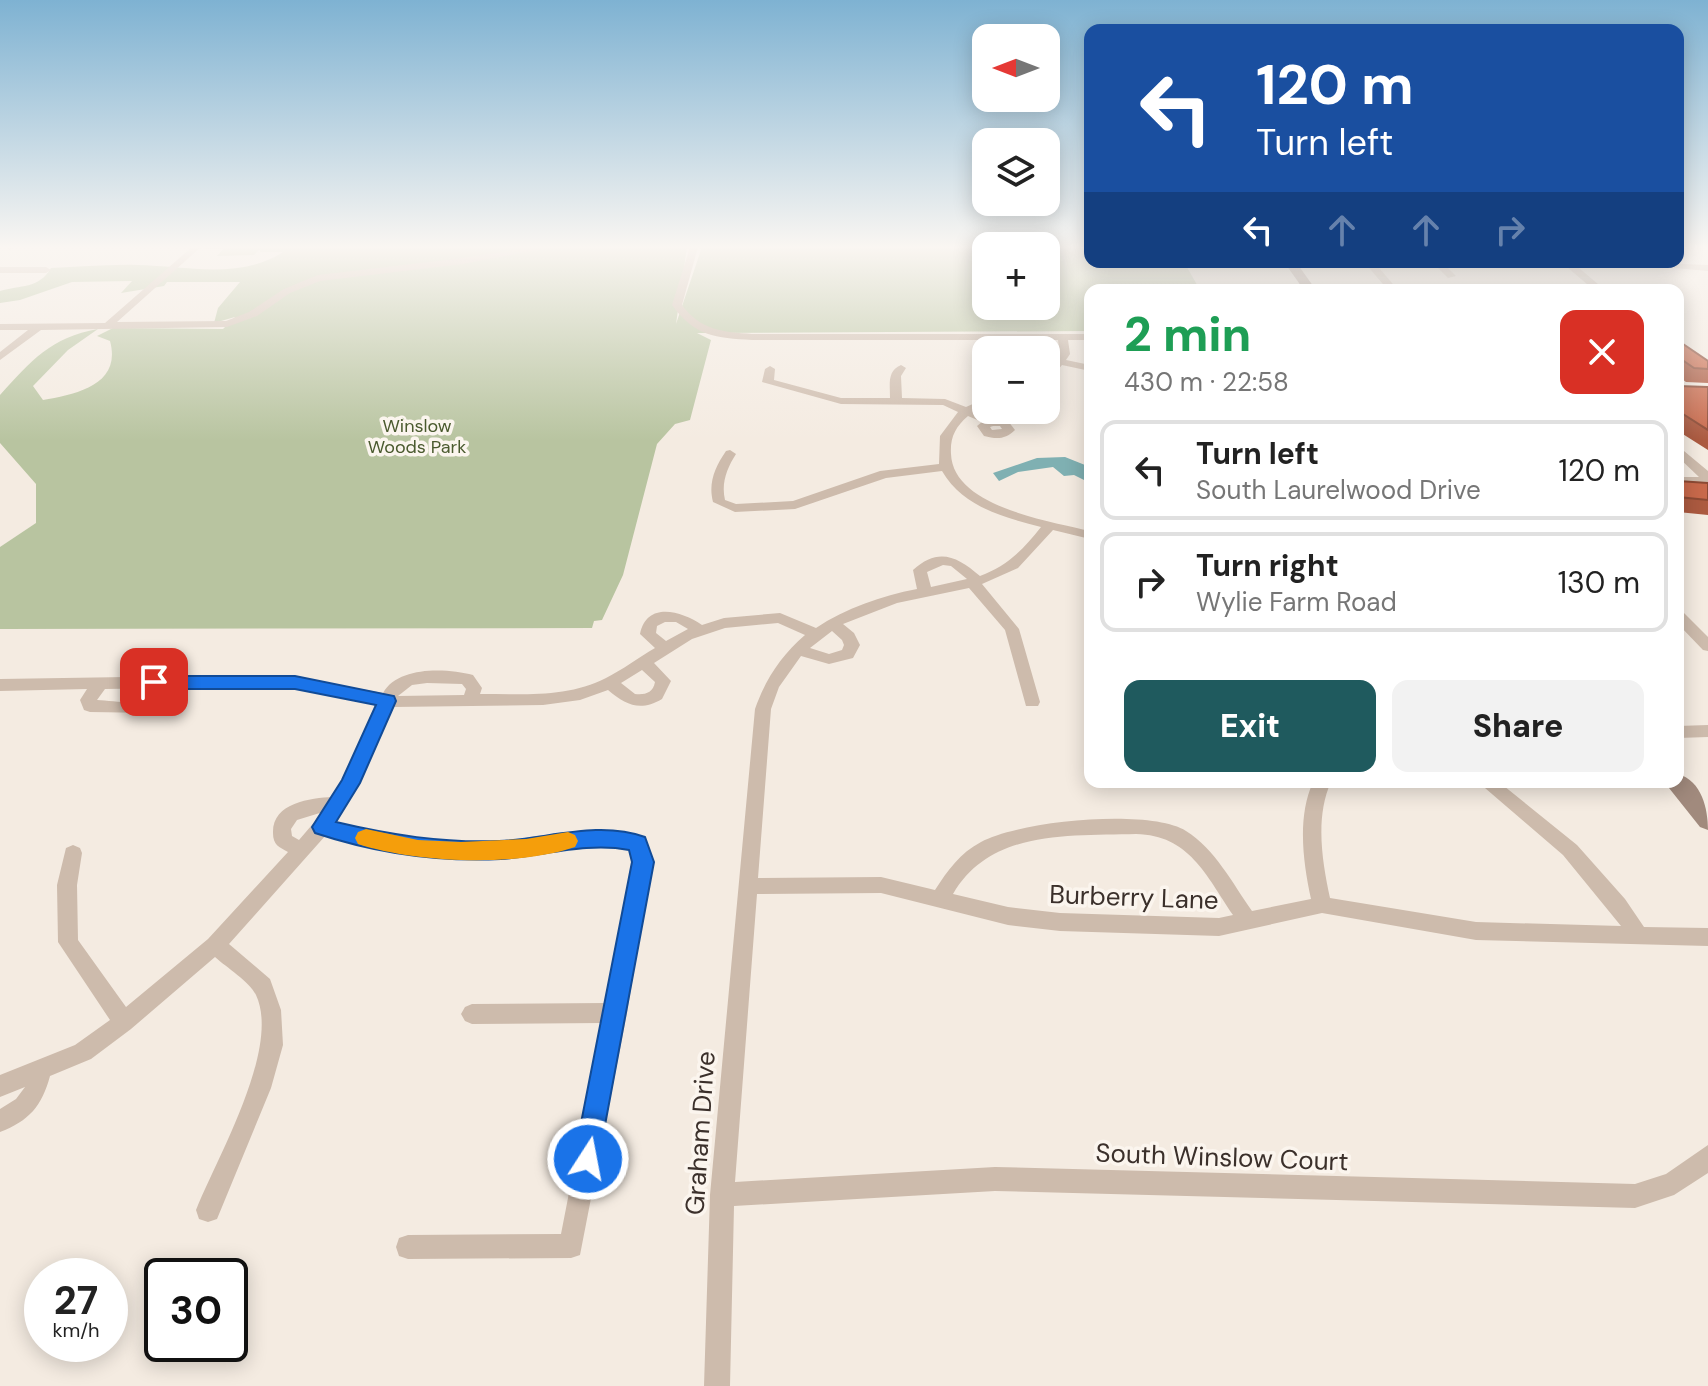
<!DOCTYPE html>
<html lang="en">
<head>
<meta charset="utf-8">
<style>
	body { margin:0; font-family:"DM Sans",sans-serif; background:#f2f2f2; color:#222; height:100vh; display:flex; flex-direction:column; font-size:30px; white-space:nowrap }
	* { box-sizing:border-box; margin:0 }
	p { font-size:26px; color:#767676 }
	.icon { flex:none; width:44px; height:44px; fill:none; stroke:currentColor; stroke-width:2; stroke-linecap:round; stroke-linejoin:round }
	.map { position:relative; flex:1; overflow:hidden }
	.side { position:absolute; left:1084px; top:284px; width:600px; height:504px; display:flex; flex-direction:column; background:#fff; border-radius:16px; box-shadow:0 4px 20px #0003 }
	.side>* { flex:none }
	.guide { position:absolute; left:1084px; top:24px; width:600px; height:244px; border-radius:16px; box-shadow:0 4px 20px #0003; background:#1a4fa0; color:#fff; overflow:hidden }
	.needle { width:52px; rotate:270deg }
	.fabs { position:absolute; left:972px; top:24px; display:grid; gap:16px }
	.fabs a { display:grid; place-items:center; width:88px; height:88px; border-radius:16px; background:#fff; box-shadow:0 4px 20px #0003; font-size:40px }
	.speed { position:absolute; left:24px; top:1258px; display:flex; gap:16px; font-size:40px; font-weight:700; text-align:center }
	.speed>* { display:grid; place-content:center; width:104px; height:104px; border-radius:50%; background:#fff; box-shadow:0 4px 20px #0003; line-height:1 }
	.speed small { font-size:20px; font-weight:400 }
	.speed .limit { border:4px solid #111; border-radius:12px; background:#fff; color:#111 }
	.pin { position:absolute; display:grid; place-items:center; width:68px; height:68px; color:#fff; margin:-34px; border-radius:16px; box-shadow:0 4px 12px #0006 }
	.me { position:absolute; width:88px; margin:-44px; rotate:11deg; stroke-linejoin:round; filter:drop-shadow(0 0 6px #0008) }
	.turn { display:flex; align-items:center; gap:28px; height:168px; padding:0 40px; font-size:36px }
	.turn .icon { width:104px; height:104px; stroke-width:2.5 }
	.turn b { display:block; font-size:56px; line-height:68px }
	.lanes { display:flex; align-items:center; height:76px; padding:0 40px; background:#0003; justify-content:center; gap:40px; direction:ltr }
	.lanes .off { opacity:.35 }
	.round { display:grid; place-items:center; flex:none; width:84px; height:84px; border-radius:16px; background:#f2f2f2 }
	.summary { display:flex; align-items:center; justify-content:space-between; height:136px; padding:0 40px }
	h1 { font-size:48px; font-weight:800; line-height:60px; color:#1e9e55 }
	.action { display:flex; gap:16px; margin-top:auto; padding:16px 40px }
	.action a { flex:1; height:92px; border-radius:16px; background:#1f5a5e; color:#fff; font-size:32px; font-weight:800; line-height:92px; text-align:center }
	.action a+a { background:#f2f2f2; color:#222 }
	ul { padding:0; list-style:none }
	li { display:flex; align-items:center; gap:24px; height:100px; margin:0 16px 12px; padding:0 24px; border:4px solid #e0e0e0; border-radius:16px }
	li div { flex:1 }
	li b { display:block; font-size:30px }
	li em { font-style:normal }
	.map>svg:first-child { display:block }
</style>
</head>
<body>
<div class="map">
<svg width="1708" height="1386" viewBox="0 0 1708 1386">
	<rect width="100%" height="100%" fill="#f4ebe1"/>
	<path fill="#b8c4a0" d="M207,247H687L676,324L702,247H986V306H1046V247H1090V262H1184L1200,290H1090V331L697,333L711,340L690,420L675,424L657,444L623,575L602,620L594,621L592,628L0,629V547L36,523V484L0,443V395C31,361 51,337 98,329L68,350L33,386L43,400C76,394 122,385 110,341L97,336L113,328L223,329L235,317L214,323L218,308L240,282H167L164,286L121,293L132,281L72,282L20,300L0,303V291C20,285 39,289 51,268C80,267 109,264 138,265C186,266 240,280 283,252H260V249L254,255L217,256L223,249H205Z"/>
	<path fill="#7fb0b2" d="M1065,457L1090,467V483L1074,475L1064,476L1053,467L1018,472L999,481L993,473L1037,458Z"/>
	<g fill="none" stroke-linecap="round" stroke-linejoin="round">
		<path fill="#cdbbac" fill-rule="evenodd" d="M6,247H15L10,250Z
			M192,247H201L117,322L226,321L249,312L284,289L318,275L463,258L534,247H553L463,264L320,281L290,293L257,316L227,327L41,330L0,360V352L28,330H0V324L105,323Z
			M690,247H698L682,305C700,330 723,332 752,334H1090V340H1068L1070,354L1066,360L1090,365V371L1062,365L1050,379L1046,380V370L1060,354L1058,340H752C716,338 694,336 672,305Z
			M1364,262H1374L1398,290H1388Z
			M1432,262H1442L1456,276L1448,278Z
			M1561,262H1572L1605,290H1594Z
			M1636,262L1708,265V271L1641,265Z
			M0,267H46L51,270L46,273H0Z
			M901,365L906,368L901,376L902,398L945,399L966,407L986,398V405L975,411L993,419L1008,421L1015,430C1005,440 996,439 984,436L977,426L982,422L968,416C955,427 950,438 951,454C953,507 1050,521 1090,531V539L1053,530L1018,568L982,584L1019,629L1040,702L1038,706H1026L1005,630L969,588L897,603L843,624L854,633L860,645L853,658L829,664L801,656L779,687L771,709L758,878L881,877L935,890C948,870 960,853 981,842C1018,821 1150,808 1186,831C1215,849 1233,884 1252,911L1311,899C1303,862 1297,817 1313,782H1331C1315,817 1322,861 1330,898L1476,922L1621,926L1563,855L1478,782H1499L1577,845L1625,899L1644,927L1708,928V946L1476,940L1322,913L1219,936L1060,931L1008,925L881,893L757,894L735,1182L995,1167L1635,1184L1666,1174L1708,1145V1173L1674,1195L1635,1208L995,1191L734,1206L730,1386H704L710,1195L755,709C766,678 781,656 805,635L778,623L725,628L692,639L654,663L671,681L662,699C640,712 626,705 608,690L580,700L543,705L393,707L347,804L335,823C382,834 431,845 480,843C534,841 590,819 643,838L652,862L627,1013L580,1255L571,1258L408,1259L399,1256L396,1247L399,1238L408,1235L561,1234L602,1023L472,1024L465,1021L461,1014L465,1007L472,1004L606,1003L634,862L630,849C581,839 532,856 483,858C430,861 377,848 326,835L229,944L270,979L281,1010L283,1045L271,1088L217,1219L208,1222L199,1219L196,1210C217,1158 281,1048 256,995C249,981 227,968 215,957L131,1029L91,1059L50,1076C42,1106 29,1121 0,1132V1109L16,1099L25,1087L0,1097V1075L75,1045L110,1020L58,942L57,885L66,848L73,845L80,848L82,853L77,885L78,940L126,1007L208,939L288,852C279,847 273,845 273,833C272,803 310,798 333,797L378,704L295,689L184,688L174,703L153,713L90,712L84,710L80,700L87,689L0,691V679L253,675L295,677L383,693C398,666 446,668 473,675L482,688L480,694C521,694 568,698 606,678C622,670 638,658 655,648L640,634C647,601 681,611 702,625L724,618L780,613L816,628C846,608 881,596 917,589L913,570C938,547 957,556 980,576C1007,566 1023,550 1041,527C1003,517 963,507 942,471L886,478L795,509L735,512L713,502C708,483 715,467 726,451L730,450L736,454C727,468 721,483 725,500L736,504L793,501L880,471L939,464L940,436L958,412L943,405L841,404L762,382L765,369L770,366L775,369L774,380L841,398H890C890,384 887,371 901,365ZM993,426H1000L1002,429L992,430L990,427ZM943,565L951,566L967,579L931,587L927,572ZM665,622H676L688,629L666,641L656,633L657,626ZM832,631L842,640L844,645L842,650L829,654L810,648ZM642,670L655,682C653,693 645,695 635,694L621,683ZM427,683L462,684L466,689L464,695L398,696L412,685ZM167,688C153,709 119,701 97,700L105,689ZM323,812L299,840L292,836L291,829L297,820ZM1136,834C1189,835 1206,875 1233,915L1219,918L1060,913L1008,907L953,894C991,829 1070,836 1136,834Z
			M1678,446L1708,471V484L1678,485V477H1699L1678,457Z
			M1678,610L1683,612L1708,637V651L1703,650L1678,624Z
			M1708,725V737L1678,738V726Z"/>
		<path fill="#a18a7d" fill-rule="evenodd" d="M1284,262H1296L1316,290H1304Z
			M1678,774C1702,781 1708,809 1708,830L1700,827L1669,788L1666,782H1678Z"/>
	</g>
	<path fill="#ac5a40" d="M1678,344L1708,361V383L1686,382L1678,376Z
		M1678,386L1708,387V450L1678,431Z
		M1678,481L1708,483V515L1678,512Z"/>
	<path fill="#c8694b" stroke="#8c4a34" stroke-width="2" d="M1678,344H1683L1708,361V369L1694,368L1678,357Z
		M1678,386L1708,387V430L1683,414L1678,409Z
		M1678,481L1708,483V500L1678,497Z"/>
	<linearGradient id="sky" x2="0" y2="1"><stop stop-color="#7eb2d2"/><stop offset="0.56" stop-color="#faf6f2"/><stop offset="1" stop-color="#faf6f2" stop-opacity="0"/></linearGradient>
	<rect width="1708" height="441" fill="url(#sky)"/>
	<path fill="#1a73e8" stroke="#114b97" stroke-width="2" d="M154,676H295L394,696L396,701L360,783L336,822C391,835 442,843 499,841C547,839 598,820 645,837L654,862L597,1168L588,1172L578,1168L574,1159L632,862L629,850C586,842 544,856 501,859C438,862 375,853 315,833L312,827L342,780L376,705L295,689H154L145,682Z"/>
	<path fill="#f59e0b" d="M366,829L418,840L461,842L526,839L568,832L575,835L578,841L575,847C517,867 416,863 358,844L355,838L358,832Z"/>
	<g text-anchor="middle" stroke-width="7" stroke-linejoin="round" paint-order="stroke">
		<g font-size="18" fill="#4a5a2e" stroke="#fbf5ee">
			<text x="417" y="432">Winslow<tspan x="417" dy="21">Woods Park</tspan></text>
		</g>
		<g font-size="26" fill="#3b302b" stroke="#fbf5ee">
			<text transform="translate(1134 897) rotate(2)" y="9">Burberry Lane</text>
			<text transform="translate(700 1133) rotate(-86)" y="9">Graham Drive</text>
			<text transform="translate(1222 1157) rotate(2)" y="9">South Winslow Court</text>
		</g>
	</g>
</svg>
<div class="fabs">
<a><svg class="needle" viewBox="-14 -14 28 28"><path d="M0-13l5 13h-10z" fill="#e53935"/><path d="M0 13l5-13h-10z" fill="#767676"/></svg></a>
<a><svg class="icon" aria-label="layers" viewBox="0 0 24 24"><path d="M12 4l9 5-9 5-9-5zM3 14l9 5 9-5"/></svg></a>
<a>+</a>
<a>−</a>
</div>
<div class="speed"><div>27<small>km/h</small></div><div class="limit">30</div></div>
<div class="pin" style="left:154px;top:682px;background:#d93025"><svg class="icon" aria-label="arrive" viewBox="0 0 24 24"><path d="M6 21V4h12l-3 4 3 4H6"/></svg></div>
<svg class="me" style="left:588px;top:1159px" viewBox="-20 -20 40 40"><circle r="17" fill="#1a73e8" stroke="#fff" stroke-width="3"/><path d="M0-11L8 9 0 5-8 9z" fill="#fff"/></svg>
<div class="guide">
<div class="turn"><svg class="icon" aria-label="left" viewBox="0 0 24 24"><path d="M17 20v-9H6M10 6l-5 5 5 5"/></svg><div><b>120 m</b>Turn left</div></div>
<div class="lanes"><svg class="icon" aria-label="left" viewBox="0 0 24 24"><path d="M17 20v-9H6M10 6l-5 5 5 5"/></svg><svg class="icon off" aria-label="ahead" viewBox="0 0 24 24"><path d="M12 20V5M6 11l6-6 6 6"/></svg><svg class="icon off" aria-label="ahead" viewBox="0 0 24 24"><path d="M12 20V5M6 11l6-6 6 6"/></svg><svg class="icon off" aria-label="right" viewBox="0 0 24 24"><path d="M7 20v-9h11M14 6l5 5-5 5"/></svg></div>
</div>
<section class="side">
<div class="summary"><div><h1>2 min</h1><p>430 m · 22:58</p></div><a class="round" style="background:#d93025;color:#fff"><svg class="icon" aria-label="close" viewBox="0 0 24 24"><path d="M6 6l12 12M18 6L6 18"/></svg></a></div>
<ul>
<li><svg class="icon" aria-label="left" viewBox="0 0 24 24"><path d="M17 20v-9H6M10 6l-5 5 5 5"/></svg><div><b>Turn left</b><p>South Laurelwood Drive</p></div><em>120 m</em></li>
<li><svg class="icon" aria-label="right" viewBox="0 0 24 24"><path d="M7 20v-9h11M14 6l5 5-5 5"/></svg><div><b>Turn right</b><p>Wylie Farm Road</p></div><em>130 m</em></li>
</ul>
<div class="action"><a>Exit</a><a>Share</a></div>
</section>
</div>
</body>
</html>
